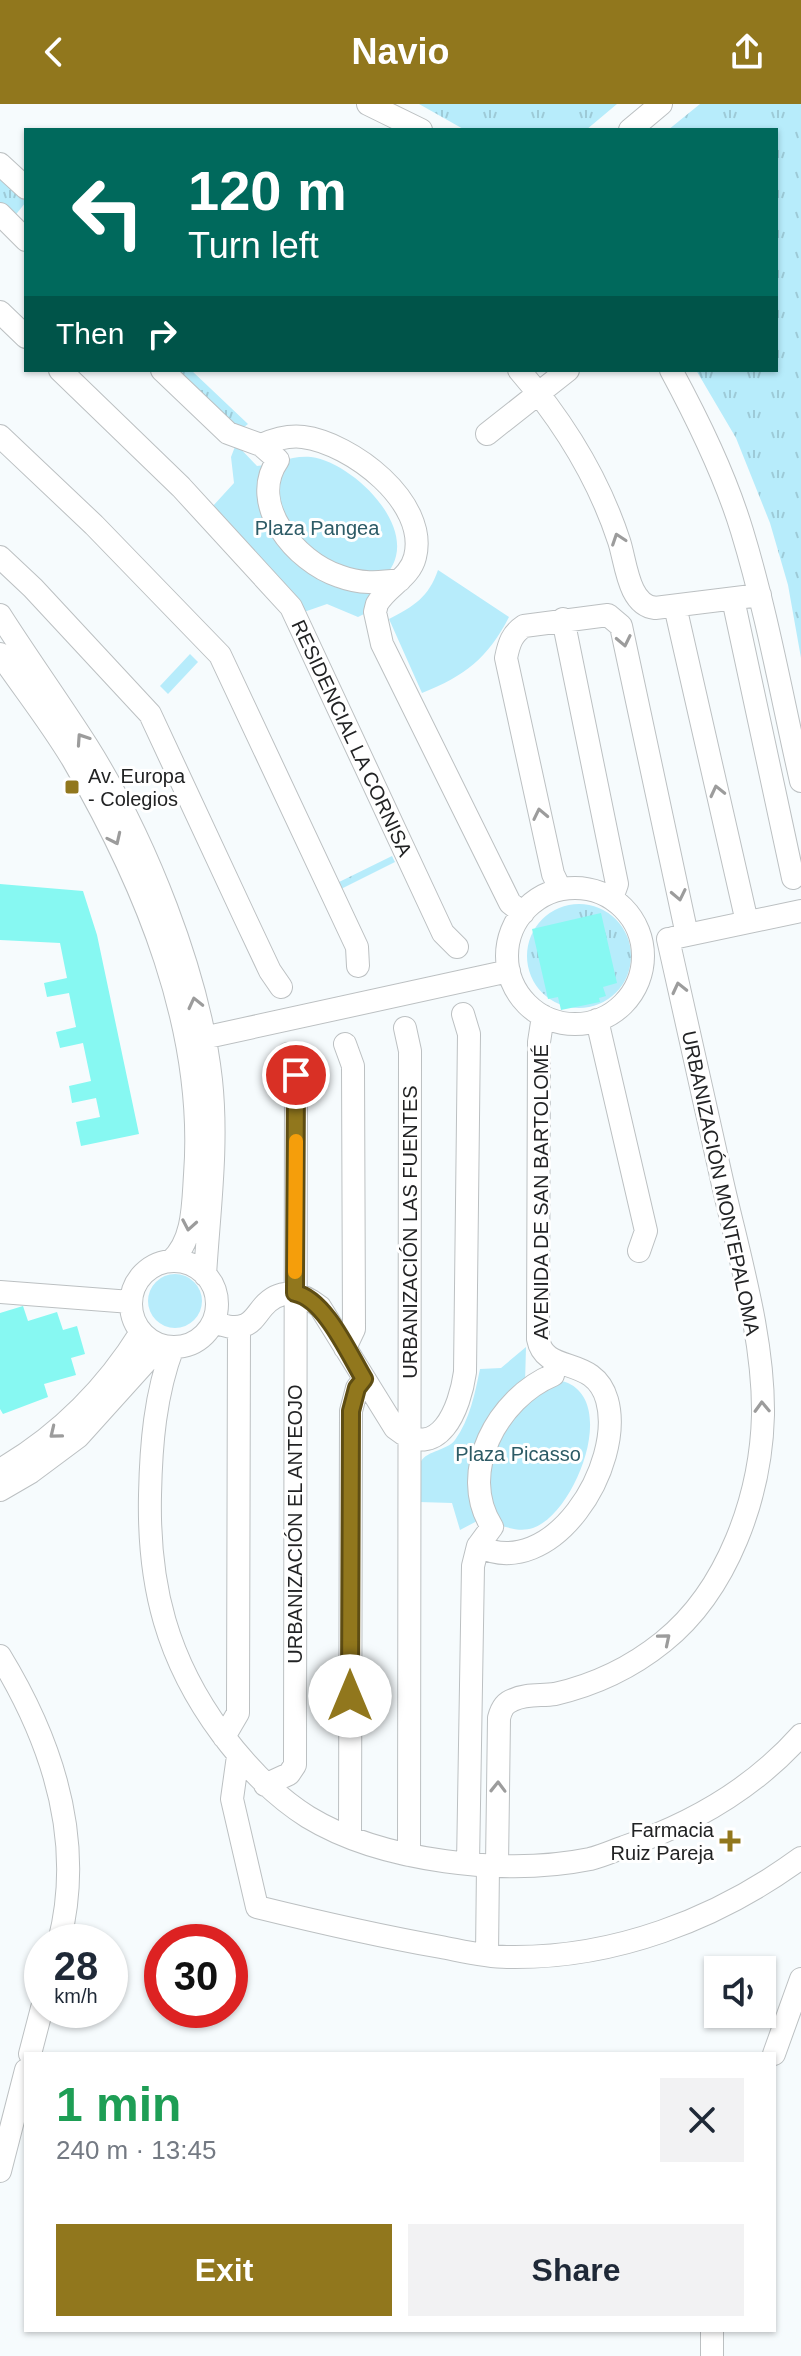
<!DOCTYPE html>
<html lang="en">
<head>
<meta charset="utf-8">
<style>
	body { margin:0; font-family:Arial,sans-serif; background:#f2f2f3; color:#1f2937; height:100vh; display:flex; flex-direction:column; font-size:30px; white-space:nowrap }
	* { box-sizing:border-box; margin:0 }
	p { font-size:26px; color:#747a83 }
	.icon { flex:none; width:44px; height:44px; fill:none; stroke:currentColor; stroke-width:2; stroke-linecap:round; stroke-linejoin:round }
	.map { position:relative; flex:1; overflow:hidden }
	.drawer { position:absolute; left:24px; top:1948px; width:752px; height:280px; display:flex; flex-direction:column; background:#fff; border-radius:0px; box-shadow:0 2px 6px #0004 }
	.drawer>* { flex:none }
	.top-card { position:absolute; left:24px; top:24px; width:754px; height:244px; border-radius:0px; box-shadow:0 2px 6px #0004; background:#00695c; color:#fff; overflow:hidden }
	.tools { position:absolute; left:704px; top:1852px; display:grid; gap:16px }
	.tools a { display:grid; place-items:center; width:72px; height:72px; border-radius:0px; background:#fff; box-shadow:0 2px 6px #0004; font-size:40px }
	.speed { position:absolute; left:24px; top:1820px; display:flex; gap:16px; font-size:40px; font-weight:700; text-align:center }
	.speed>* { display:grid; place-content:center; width:104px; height:104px; border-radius:50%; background:#fff; box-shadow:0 2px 6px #0004; line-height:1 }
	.speed small { font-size:20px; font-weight:400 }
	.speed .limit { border:12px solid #d22; background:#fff; color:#111 }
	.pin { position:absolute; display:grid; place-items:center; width:68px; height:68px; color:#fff; margin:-34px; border:4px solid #fff; border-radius:50%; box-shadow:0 2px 8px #0007 }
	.me { position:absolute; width:88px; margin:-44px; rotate:0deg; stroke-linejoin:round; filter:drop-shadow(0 0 6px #0008) }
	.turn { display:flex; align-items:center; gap:28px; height:168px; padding:0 32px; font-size:36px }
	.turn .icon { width:104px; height:104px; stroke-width:2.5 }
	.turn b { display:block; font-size:56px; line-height:68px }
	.then { display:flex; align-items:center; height:76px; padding:0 32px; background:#0003; gap:16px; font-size:30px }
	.round { display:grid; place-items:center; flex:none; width:84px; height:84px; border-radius:0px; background:#f2f2f3 }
	.overview { display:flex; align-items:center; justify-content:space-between; height:136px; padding:0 32px }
	h1 { font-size:48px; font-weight:600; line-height:60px; color:#1e9e55 }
	.primary-button { display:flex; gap:16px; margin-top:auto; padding:16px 32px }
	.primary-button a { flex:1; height:92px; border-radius:0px; background:#91771d; color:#fff; font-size:32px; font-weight:600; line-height:92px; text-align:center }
	.primary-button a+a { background:#f2f2f3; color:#1f2937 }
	header { display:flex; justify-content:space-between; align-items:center; height:104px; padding:0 32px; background:#91771d; color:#fff; font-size:36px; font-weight:600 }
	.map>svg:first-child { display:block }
</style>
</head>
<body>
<header><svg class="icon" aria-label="back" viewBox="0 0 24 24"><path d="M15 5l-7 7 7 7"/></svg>Navio<svg class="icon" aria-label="share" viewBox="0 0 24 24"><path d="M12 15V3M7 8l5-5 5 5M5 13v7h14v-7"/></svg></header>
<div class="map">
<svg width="801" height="2252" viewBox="0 0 801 2252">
	<defs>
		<pattern id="grass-tufts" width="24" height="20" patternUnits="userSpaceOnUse" patternTransform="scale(2)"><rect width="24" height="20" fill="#b7ecfb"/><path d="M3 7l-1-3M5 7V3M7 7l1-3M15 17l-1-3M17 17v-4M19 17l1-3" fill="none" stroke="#9dcad7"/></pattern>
	</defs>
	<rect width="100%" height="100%" fill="#f6fbfd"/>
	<path fill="url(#grass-tufts)" d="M419,0H617L586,26H465Z
		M700,0H801V554L788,481L770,419L736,334L696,266H776V26H668Z
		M0,74L26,98L13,114L0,101Z
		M172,266H191L248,320L239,327Z
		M392,752L395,758L341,785L337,779Z
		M527 852a52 52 0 1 1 104 0a52 52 0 1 1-104 0Z"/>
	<path fill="#b7ecfb" d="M236,340L257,362C275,361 291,351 311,353C349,358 406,411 396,452C390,477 367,479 364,510L358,513L327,500L304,508L212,403L234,379L231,353Z
		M438,466L509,513C488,554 465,572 422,589L389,515C413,503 429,493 438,466Z
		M190,550L198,558L168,590L160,582Z
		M148 1197a27 27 0 1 1 54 0a27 27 0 1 1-54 0Z
		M526,1243L525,1280C539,1278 555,1273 568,1279C618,1302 573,1411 533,1424C515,1430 496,1418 479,1416L460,1426L452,1399L419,1398C419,1387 417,1371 420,1360C423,1347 447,1347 455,1336C470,1315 475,1289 480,1265L501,1264Z"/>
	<path fill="#87f8f2" d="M0,780L83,787L97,831L139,1030L81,1042L76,1018L100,1013L96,994L72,999L69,982L91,977L83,939L60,944L56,928L76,923L69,889L47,893L44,879L67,874L60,839L0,836Z
		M601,809L617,879L603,883L606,892L599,894L600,898L561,906L558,893L548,895L532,825Z
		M23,1202L28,1217L57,1208L63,1226L77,1222L85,1250L71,1254L76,1271L44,1280L48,1293L3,1310L0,1305V1209Z"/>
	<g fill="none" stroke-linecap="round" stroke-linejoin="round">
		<g stroke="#bcc0c2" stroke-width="24">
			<path id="minor" d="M368,0L421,26
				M630,26L661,0
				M0,60L26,84
				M0,110L26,136
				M0,208L26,233
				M60,266L181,383L291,503L443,829L457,843
				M162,266L228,329L261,341L278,356C247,400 296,458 339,472C360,480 378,479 400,476
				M519,266C563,317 598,373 619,437C626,458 628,501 655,504L760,491
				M671,266C699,318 725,371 742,427C767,509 782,594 801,677
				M487,330L568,266
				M0,332L94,421L220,551L357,843L358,862
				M261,341C275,335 288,331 303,333C351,339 429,398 415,453C410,474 387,482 377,500L375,508L382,540L510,799L523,809
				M0,453L33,484L150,610L245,814L270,867L281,883
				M733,495L793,774
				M675,502L747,818
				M0,511C28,555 59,598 87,642C145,734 199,869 211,976C218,1041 209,1106 205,1171
				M563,515L617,780L612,794
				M0,550C24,585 51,619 73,656C145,780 206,925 195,1071C193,1100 194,1136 171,1157
				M507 852a68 68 0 1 1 136 0a68 68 0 1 1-136 0Z
				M560,785L553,770L506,554C509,539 512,530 524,522L608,511L621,522L687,831
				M673,834L801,807
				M597,916L646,1127L639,1147
				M405,924L410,947L409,1751
				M203,934L509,867
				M131 1200a43 43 0 1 1 86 0a43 43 0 1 1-86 0Z
				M0,1188L131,1198
				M213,1218C223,1221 234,1226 245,1221C253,1218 257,1210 263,1203C280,1183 302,1188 320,1203L395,1324C439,1360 460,1304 465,1268L469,930L463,910
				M173,1243C155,1290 151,1341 150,1391C148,1482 167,1556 222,1630C246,1662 273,1691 308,1713C382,1758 506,1772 590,1755C602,1752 613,1747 624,1743C692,1720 753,1685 801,1631
				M345,1244L354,1225L353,962L345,940
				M0,1366C60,1331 105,1286 141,1228
				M0,1386L31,1368L78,1333L161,1241
				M478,1442C552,1479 625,1361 607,1296C594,1250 545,1272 538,1235L539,938L543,912
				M0,1552C53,1639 85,1737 59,1838
				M224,1633L238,1609L239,1223
				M238,1652L232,1695L257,1803C318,1818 379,1832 441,1843C462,1847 485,1853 507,1853C613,1855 716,1816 801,1754
				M265,1681L289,1670L295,1661L296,971L288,950
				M350,1733L351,1307L357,1284L364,1275
				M468,1760L473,1462L478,1442L492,1423C457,1368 498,1294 553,1271L556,1257
				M497,1761L499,1614C501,1606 504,1599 513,1596C525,1590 541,1592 555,1590C594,1581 632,1563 663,1538C728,1486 761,1392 763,1311C764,1232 738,1149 721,1072C703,993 686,914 668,835
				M487,1851L488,1761
				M30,1950L42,1904
				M774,1950L801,1875
				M0,2067L26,1966
				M712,2252V2226"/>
		</g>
		<use href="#minor" stroke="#fff" stroke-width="22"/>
	</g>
	<defs><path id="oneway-chevron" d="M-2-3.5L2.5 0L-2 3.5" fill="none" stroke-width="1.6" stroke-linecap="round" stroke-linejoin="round" transform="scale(2)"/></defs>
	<g stroke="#9c9c9c">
		<use href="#oneway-chevron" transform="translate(618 435) rotate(-109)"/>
		<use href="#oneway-chevron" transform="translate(624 537) rotate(78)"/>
		<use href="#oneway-chevron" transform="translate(82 635) rotate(-124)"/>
		<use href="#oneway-chevron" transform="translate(717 687) rotate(-103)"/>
		<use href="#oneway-chevron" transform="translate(540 710) rotate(-102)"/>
		<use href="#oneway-chevron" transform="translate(115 735) rotate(65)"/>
		<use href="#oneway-chevron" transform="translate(679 791) rotate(78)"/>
		<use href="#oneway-chevron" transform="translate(679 884) rotate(-103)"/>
		<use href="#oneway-chevron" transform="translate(195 899) rotate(-103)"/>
		<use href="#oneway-chevron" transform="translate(189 1121) rotate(100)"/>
		<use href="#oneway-chevron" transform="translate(762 1303) rotate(-92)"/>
		<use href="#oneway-chevron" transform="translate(55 1329) rotate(141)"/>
		<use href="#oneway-chevron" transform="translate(665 1535) rotate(-40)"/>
		<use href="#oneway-chevron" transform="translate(498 1683) rotate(-89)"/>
	</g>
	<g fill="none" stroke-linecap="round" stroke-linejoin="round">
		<g stroke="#5e4d13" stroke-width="20">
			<path id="route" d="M296,971L295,1189C325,1195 349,1250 364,1275L357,1284L351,1307L350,1592"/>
		</g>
		<use href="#route" stroke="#91771d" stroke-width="14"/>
		<path stroke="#f59e0b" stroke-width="14" d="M295,1168L296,1037"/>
	</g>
	<g fill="#91771d" stroke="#fff" stroke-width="3">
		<rect x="64" y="675" width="16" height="16" rx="4"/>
		<path d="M726 1725h8v8h8v8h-8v8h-8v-8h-8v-8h8z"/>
	</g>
	<g text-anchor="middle" stroke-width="6" stroke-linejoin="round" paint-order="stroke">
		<g font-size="20" fill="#2d5b66" stroke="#fff">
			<text x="317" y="431">Plaza Pangea</text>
			<text x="518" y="1357">Plaza Picasso</text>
		</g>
		<g font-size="20" fill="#222324" stroke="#fff">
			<text transform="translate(352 634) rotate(65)" y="7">RESIDENCIAL LA CORNISA</text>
			<text transform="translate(721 1079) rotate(78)" y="7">URBANIZACIÓN MONTEPALOMA</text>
			<text transform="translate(541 1088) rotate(-90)" y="7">AVENIDA DE SAN BARTOLOMÉ</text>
			<text transform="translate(410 1128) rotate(-90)" y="7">URBANIZACIÓN LAS FUENTES</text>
			<text transform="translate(295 1420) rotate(-90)" y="7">URBANIZACIÓN EL ANTEOJO</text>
		</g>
		<g font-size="20" fill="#222324" stroke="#fff" text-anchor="start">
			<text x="88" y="679">Av. Europa<tspan x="88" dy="23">- Colegios</tspan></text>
			<text x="714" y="1733" text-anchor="end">Farmacia<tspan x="714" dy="23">Ruiz Pareja</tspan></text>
		</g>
	</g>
</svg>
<div class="tools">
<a><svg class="icon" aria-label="sound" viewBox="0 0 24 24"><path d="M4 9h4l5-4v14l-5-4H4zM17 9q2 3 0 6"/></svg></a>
</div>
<div class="speed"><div>28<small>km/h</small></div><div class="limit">30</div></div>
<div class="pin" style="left:296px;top:971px;background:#d93025"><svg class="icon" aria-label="arrive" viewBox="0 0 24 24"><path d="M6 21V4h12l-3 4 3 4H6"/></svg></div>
<svg class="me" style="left:350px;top:1592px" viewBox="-20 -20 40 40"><circle r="19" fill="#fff"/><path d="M0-13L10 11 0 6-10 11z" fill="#91771d"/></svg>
<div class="top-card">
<div class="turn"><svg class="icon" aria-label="left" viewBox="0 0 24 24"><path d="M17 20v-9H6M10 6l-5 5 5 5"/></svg><div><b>120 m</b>Turn left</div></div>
<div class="then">Then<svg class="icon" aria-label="right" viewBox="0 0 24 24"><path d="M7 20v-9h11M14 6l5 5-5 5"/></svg></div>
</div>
<section class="drawer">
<div class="overview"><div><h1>1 min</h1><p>240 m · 13:45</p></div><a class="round"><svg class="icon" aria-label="close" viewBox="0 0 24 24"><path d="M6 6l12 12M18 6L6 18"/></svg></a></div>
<div class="primary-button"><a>Exit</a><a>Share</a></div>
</section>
</div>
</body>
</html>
